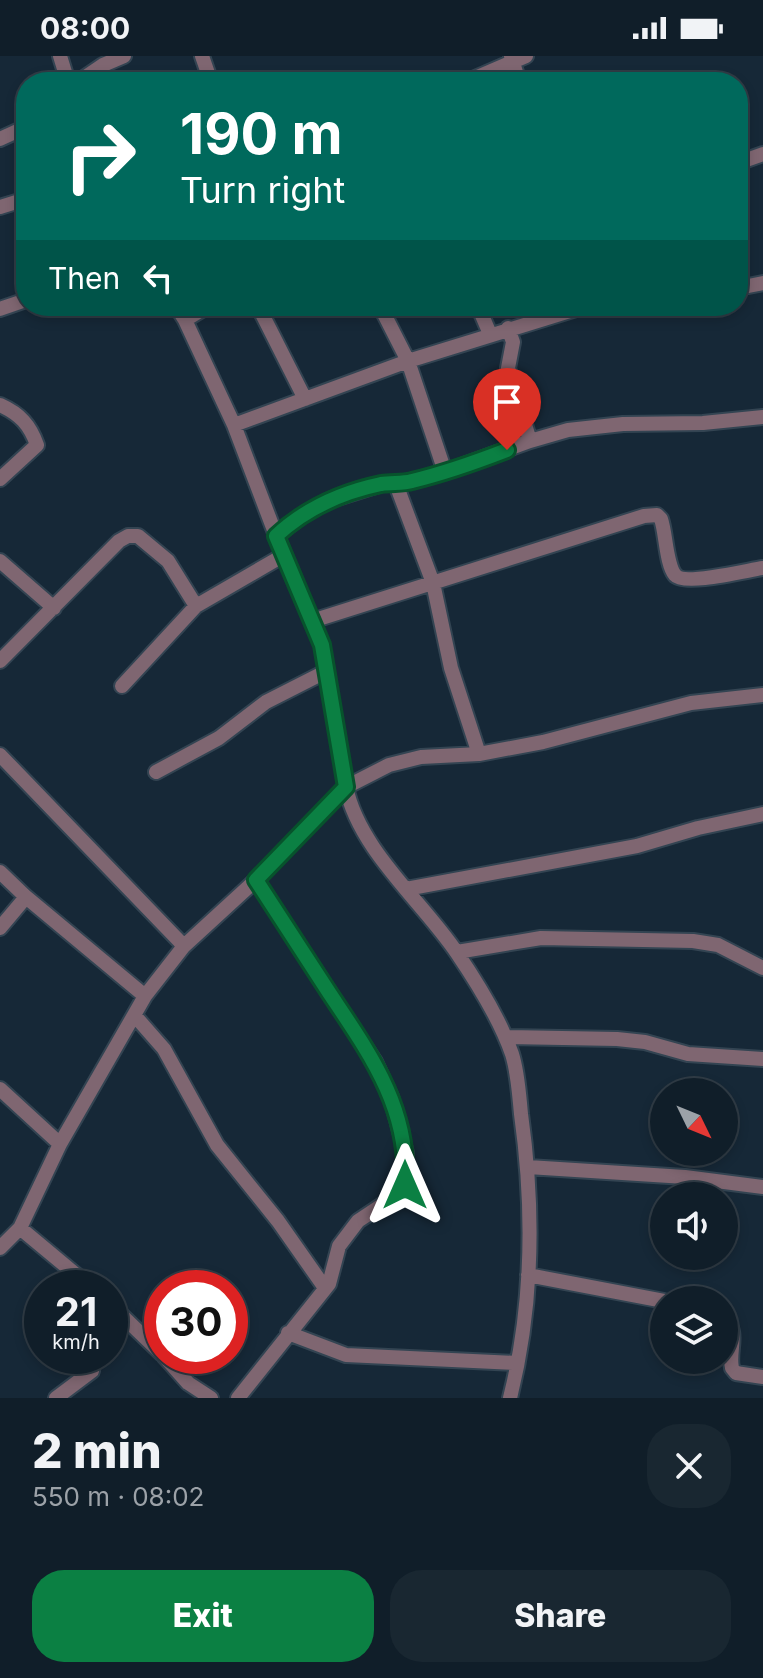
<!DOCTYPE html>
<html lang="en">
<head>
<meta charset="utf-8">
<style>
	body { margin:0; font-family:Inter,sans-serif; background:#192731; color:#f1f3f6; height:100vh; display:flex; flex-direction:column; font-size:30px; white-space:nowrap }
	* { box-sizing:border-box; margin:0 }
	p { font-size:26px; color:#9ca2a8 }
	.icon { flex:none; width:44px; height:44px; fill:none; stroke:currentColor; stroke-width:2; stroke-linecap:round; stroke-linejoin:round }
	.map { position:relative; height:1342px; overflow:hidden }
	.side { display:flex; flex-direction:column; background:#101e29; flex:1 }
	.side>* { flex:none }
	.top-card { position:absolute; left:16px; top:16px; width:732px; height:244px; border-radius:32px; box-shadow:0 4px 12px #0003,0 0 0 2px #303c46; background:#00695c; color:#fff; overflow:hidden }
	.needle { width:52px; rotate:133deg }
	.tools { position:absolute; left:650px; top:1022px; display:grid; gap:16px }
	.tools a { display:grid; place-items:center; width:88px; height:88px; border-radius:50%; background:#101e29; box-shadow:0 4px 12px #0003,0 0 0 2px #303c46; font-size:40px }
	.speed { position:absolute; left:24px; top:1214px; display:flex; gap:16px; font-size:40px; font-weight:700; text-align:center }
	.speed>* { display:grid; place-content:center; width:104px; height:104px; border-radius:50%; background:#101e29; box-shadow:0 4px 12px #0003,0 0 0 2px #303c46; line-height:1 }
	.speed small { font-size:20px; font-weight:400 }
	.speed .limit { border:12px solid #d22; background:#fff; color:#111 }
	.pin { position:absolute; display:grid; place-items:center; width:68px; height:68px; color:#fff; margin:-82px -34px; border-radius:50% 50% 50% 0; rotate:-45deg; box-shadow:0 0 8px #0007 }
	.pin .icon { rotate:45deg }
	.me { position:absolute; width:88px; margin:-44px; rotate:0deg; stroke-linejoin:round; filter:drop-shadow(0 0 6px #0008) }
	.turn { display:flex; align-items:center; gap:28px; height:168px; padding:0 32px; font-size:36px }
	.turn .icon { width:104px; height:104px; stroke-width:2.5 }
	.turn b { display:block; font-size:56px; line-height:68px }
	.then { display:flex; align-items:center; height:76px; padding:0 32px; background:#0003; gap:16px; font-size:30px }
	.round { display:grid; place-items:center; flex:none; width:84px; height:84px; border-radius:32px; background:#192731 }
	.head { display:flex; align-items:center; justify-content:space-between; height:136px; padding:0 32px }
	h1 { font-size:48px; font-weight:800; line-height:60px }
	.button { display:flex; gap:16px; margin-top:auto; padding:16px 32px }
	.button a { flex:1; height:92px; border-radius:32px; background:#0b8043; color:#fff; font-size:32px; font-weight:800; line-height:92px; text-align:center }
	.button a+a { background:#192731; color:#f1f3f6 }
	.status { display:flex; justify-content:space-between; align-items:center; height:56px; padding:0 40px; background:#101e29; direction:ltr }
	.status svg { height:22px; fill:currentColor }
	.map>svg:first-child { display:block }
</style>
</head>
<body>
<div class="status"><b>08:00</b><svg viewBox="0 0 49 12"><path d="M0 12V9h3v3zM5 12V6h3v6zM10 12V3h3v9zM15 12V0h3v12zM26 1h20v11H26zM47 4h2v5h-2z"/></svg></div>
<div class="map">
<svg width="763" height="1342" viewBox="0 0 763 1342">
	<rect width="100%" height="100%" fill="#162837"/>
	<g fill="none" stroke-linecap="round" stroke-linejoin="round">
		<g stroke="#334452" stroke-width="18">
			<path id="minor" d="M60,0L68,26
				M202,0L211,26
				M511,0L519,26
				M78,26L103,9L124,0
				M466,26L526,0
				M0,83L26,71
				M738,107L763,98
				M0,151L26,143
				M738,232L763,227
				M176,250L185,264L234,369L272,469L322,589L346,731C359,794 422,845 457,897C478,928 500,963 512,998C518,1017 519,1038 521,1058C534,1151 533,1250 510,1342
				M258,250L305,343
				M380,250L408,305L445,416
				M478,250L490,278
				M0,253L26,244
				M185,264L208,250
				M508,272L513,286L508,312L530,385
				M0,349C20,358 30,369 37,389L0,423
				M234,369L408,305L586,250
				M396,428L433,527L451,612L479,698
				M276,480L307,456L328,445L382,428L408,426L445,416L530,385L568,374L623,368L703,367L763,361
				M0,505L54,552
				M312,565L644,460L657,459L661,463C666,477 666,508 675,519C684,530 748,514 763,512
				M0,605L119,485L128,480H138L168,505L196,550
				M122,630L196,550L284,499
				M0,699L184,890
				M156,716L219,682L266,646L327,615
				M0,816L26,841L145,940
				M406,833L637,790L698,772L763,758
				M0,872L26,841
				M457,896L541,882L693,885L718,889L763,912
				M135,960L164,993L217,1089L278,1165L325,1232
				M506,981L617,983L645,986L688,998L763,1003
				M0,1033L60,1088
				M528,1111L685,1121L763,1131
				M20,1172L92,1232
				M0,1192L20,1172L60,1088L145,940L184,890L256,824L346,731L389,709L421,701L479,698L543,686L691,647L763,639
				M528,1219L664,1245
				M110,1248L162,1298
				M724,1262C740,1276 728,1295 732,1312L736,1317L763,1321
				M288,1277L346,1299L517,1307
				M164,1300L188,1327L211,1342
				M56,1342L92,1315
				M238,1342L329,1228L339,1190L358,1165L400,1137L405,1129L406,1097L391,1041L375,1006L256,824"/>
		</g>
		<use href="#minor" stroke="#7f6671" stroke-width="14"/>
	</g>
	<g fill="none" stroke-linecap="round" stroke-linejoin="round">
		<g stroke="#07532c" stroke-width="20">
			<path id="route" d="M405,1129C410,1053 370,998 330,938C305,900 281,862 256,824L346,731L322,589L276,480C305,453 343,436 381,428C392,426 402,428 412,425C445,417 476,406 507,394"/>
		</g>
		<use href="#route" stroke="#0b8043" stroke-width="14"/>
	</g>
</svg>
<div class="tools">
<a><svg class="needle" viewBox="-14 -14 28 28"><path d="M0-13l5 13h-10z" fill="#e53935"/><path d="M0 13l5-13h-10z" fill="#9ca2a8"/></svg></a>
<a><svg class="icon" aria-label="sound" viewBox="0 0 24 24"><path d="M4 9h4l5-4v14l-5-4H4zM17 9q2 3 0 6"/></svg></a>
<a><svg class="icon" aria-label="layers" viewBox="0 0 24 24"><path d="M12 4l9 5-9 5-9-5zM3 14l9 5 9-5"/></svg></a>
</div>
<div class="speed"><div>21<small>km/h</small></div><div class="limit">30</div></div>
<div class="pin" style="left:507px;top:394px;background:#d93025"><svg class="icon" aria-label="arrive" viewBox="0 0 24 24"><path d="M6 21V4h12l-3 4 3 4H6"/></svg></div>
<svg class="me" style="left:405px;top:1129px" viewBox="-20 -20 40 40"><path d="M0-17L14 15 0 8-14 15z" fill="#0b8043" stroke="#fff" stroke-width="4"/></svg>
<div class="top-card">
<div class="turn"><svg class="icon" aria-label="right" viewBox="0 0 24 24"><path d="M7 20v-9h11M14 6l5 5-5 5"/></svg><div><b>190 m</b>Turn right</div></div>
<div class="then">Then<svg class="icon" aria-label="left" viewBox="0 0 24 24"><path d="M17 20v-9H6M10 6l-5 5 5 5"/></svg></div>
</div>
</div>
<section class="side">
<div class="head"><div><h1>2 min</h1><p>550 m · 08:02</p></div><a class="round"><svg class="icon" aria-label="close" viewBox="0 0 24 24"><path d="M6 6l12 12M18 6L6 18"/></svg></a></div>
<div class="button"><a>Exit</a><a>Share</a></div>
</section>
</body>
</html>
